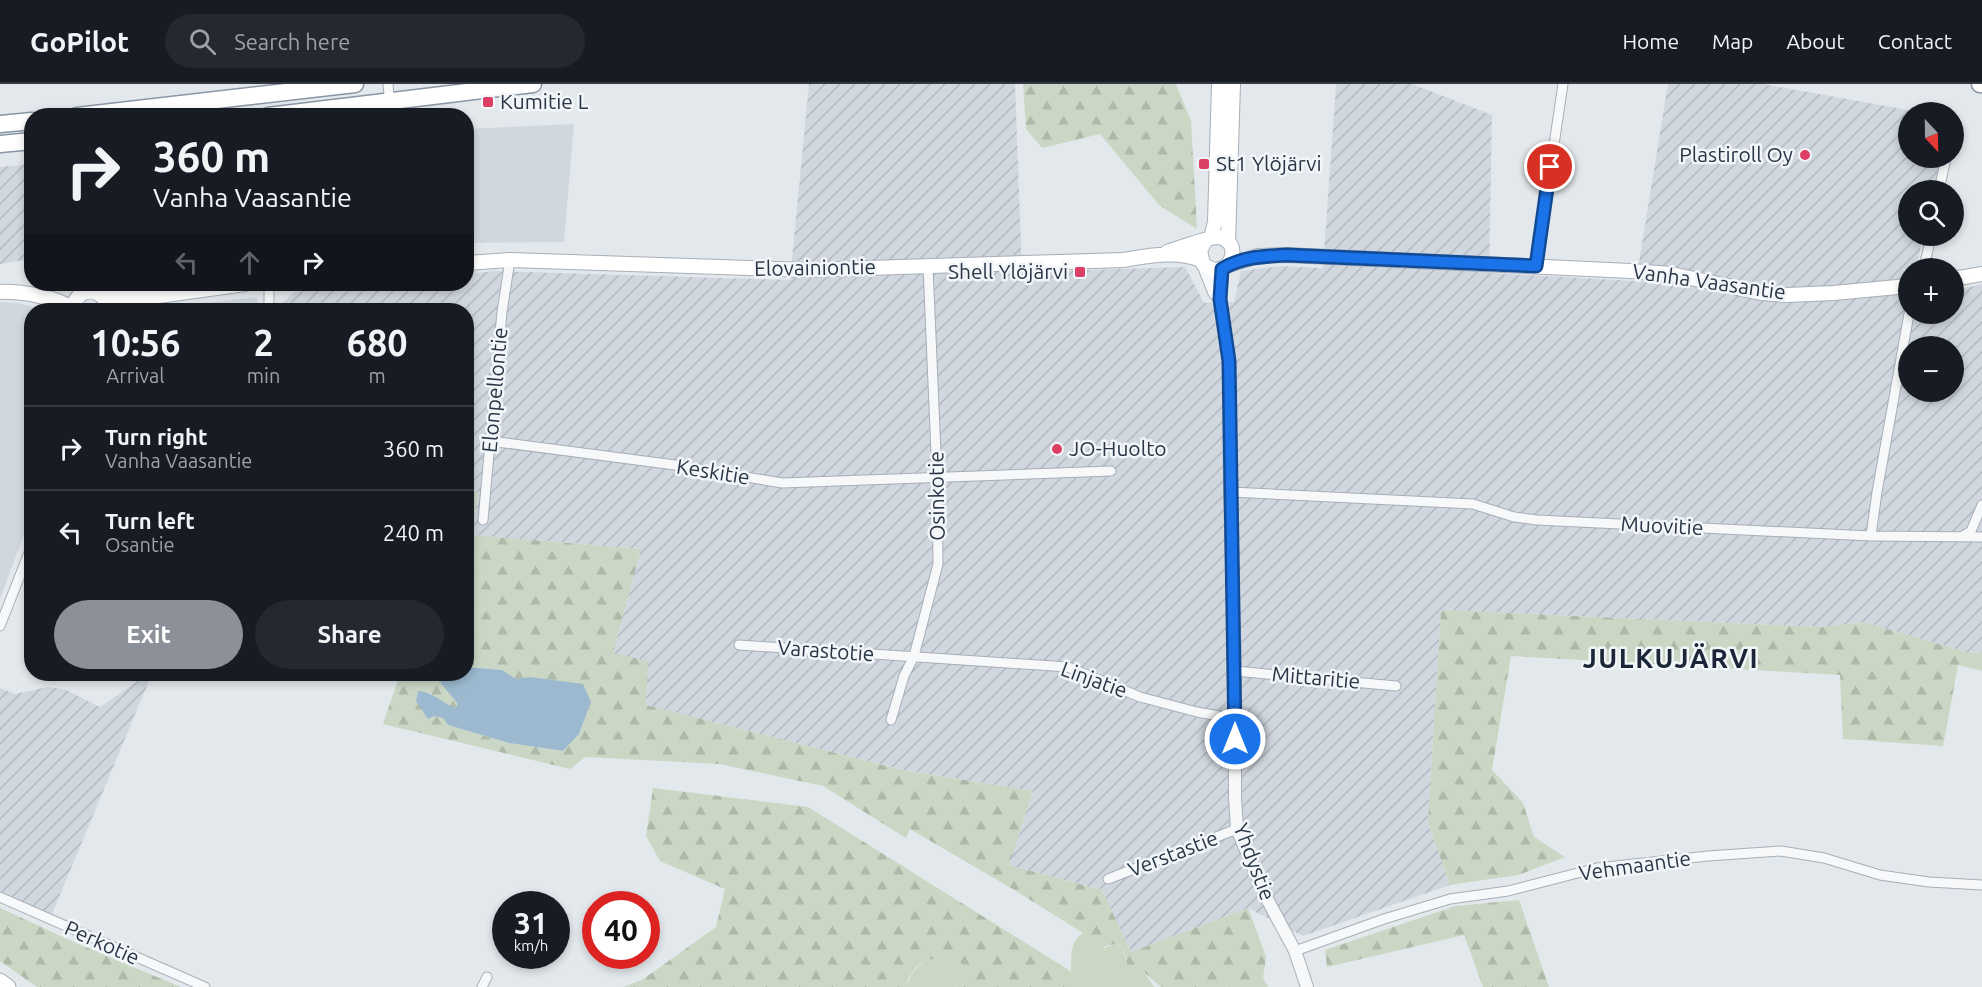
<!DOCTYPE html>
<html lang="en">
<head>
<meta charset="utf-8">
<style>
	body { margin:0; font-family:Ubuntu,sans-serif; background:#242831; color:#f1f3f6; height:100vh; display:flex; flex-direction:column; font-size:22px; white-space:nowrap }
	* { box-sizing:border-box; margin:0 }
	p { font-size:20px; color:#9ea1a6 }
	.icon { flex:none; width:33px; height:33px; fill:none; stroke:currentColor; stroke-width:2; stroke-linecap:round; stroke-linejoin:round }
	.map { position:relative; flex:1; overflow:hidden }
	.side { position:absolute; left:24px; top:219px; width:450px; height:378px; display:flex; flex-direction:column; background:#171b24; border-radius:24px; box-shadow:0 3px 9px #0003 }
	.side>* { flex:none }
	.guide { position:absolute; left:24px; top:24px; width:450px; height:183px; border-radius:24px; box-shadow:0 3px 9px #0003; background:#171b24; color:#f1f3f6; overflow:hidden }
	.needle { width:39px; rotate:158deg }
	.fabs { position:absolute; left:1898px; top:18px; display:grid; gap:12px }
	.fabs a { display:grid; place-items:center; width:66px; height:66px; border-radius:50%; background:#171b24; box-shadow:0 3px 9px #0003; font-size:30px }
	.speed { position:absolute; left:492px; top:807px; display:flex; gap:12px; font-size:30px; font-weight:700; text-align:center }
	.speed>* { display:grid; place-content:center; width:78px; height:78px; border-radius:50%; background:#171b24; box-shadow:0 3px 9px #0003; line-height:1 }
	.speed small { font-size:15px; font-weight:400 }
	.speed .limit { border:9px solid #d22; background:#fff; color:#111 }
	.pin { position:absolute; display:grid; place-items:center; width:51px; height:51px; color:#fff; margin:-26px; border:3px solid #fff; border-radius:50%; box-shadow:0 2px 6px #0007 }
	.me { position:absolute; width:66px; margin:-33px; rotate:0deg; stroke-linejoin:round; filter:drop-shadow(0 0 4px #0008) }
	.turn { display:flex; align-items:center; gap:21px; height:126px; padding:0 30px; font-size:27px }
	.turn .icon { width:78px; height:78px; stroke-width:2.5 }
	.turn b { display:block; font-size:42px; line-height:51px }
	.lanes { display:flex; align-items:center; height:57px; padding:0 30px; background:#0003; justify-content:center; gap:30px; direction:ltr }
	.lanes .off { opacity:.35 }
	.eta { display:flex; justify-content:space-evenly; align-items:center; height:102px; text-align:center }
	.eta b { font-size:36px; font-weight:600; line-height:42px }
	.cta { display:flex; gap:12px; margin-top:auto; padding:12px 30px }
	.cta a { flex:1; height:69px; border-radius:36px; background:#8c9099; color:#fff; font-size:24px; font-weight:600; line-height:69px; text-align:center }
	.cta a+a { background:#242831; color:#f1f3f6 }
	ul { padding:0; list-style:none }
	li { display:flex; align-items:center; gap:18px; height:84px; padding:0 30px; border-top:2px solid #363941 }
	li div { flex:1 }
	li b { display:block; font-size:22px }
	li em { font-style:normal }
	header { display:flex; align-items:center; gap:36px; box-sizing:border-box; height:84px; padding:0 30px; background:#171b24; border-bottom:2px solid #363941 }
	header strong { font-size:28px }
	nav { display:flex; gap:33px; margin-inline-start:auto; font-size:21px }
	.search { width:420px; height:54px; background:#242831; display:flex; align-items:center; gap:15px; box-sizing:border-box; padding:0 21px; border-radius:33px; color:#9ea1a6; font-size:22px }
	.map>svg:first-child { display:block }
</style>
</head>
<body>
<header>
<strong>GoPilot</strong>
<div class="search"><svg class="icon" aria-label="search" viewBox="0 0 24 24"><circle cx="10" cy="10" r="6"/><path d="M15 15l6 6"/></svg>Search here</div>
<nav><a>Home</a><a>Map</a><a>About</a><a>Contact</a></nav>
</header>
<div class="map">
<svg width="1982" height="903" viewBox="0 0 1982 903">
	<defs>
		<pattern id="industrial-furrows" width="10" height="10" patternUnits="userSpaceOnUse" patternTransform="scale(1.5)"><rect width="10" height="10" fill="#d1d7df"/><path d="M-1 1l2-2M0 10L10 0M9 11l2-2" fill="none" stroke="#b3b9c1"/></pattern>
		<pattern id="forest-firs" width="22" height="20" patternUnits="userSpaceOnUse" patternTransform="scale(1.5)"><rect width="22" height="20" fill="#cad7c4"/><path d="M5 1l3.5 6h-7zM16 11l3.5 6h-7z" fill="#aeb9aa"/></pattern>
	</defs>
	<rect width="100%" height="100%" fill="#e3e8ec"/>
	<path fill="#d1d7df" d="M574,40L564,158L467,159V45Z
		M257,213L259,226H148Z
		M0,218L19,219L42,226H32L31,431L0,515Z"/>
	<path fill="url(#industrial-furrows)" fill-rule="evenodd" d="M809,0H1015L1022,188L1185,183L1204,219L1234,218L1241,187L1283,182L1323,184L1336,0H1412L1492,31L1489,189L1636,197L1668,0H1763L1919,28H1908V74H1941L1933,106H1908V152H1923L1916,184H1908V230H1953V207L1982,200V568L1969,569L1864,538L1822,543L1441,526L1428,739L1450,801L1303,852L1248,824L1131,868L1102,806L1009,781L1033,707L904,686L646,621L613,569L641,465L472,451L478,408L467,407L466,226H280L281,220L294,208L373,200H466L467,190L494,187L790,196ZM1908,262H1953V308H1908Z
		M31,80V180L24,176L0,180V83Z
		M138,597H149L52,830L0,807V604L15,610L48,603L66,606L100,623Z"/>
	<path fill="#cad7c4" d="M1083,849L1091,851L1104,864C1135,849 1116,895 1144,888L1154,903H1070C1074,885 1065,860 1083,849Z
		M927,875H954L962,880L963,887L955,903H907C909,890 917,883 927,875Z
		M1263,894L1268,903H1225Z"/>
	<path fill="url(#forest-firs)" d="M1023,0H1176L1191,37L1197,145L1159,121L1100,50L1042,64L1026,45Z
		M467,407L478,408L472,451L641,465L613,569L648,577L646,621L903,686L1033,707L1009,781L1102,806L1131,868L1248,824L1266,873L1263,894L1225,903H1161L1144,888C1119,894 1132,866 1117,861C1110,859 1104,864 1097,864L1091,851L1083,849L1016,807L910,745L906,754L823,702L720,680L585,673L570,685L383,640L400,590H433L459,621L454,624L441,618L429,608L434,632L443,634L448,641L509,659L563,667L579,650L591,618L530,593L516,595L502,586L467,583Z
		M1441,526L1822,543L1864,538L1969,569L1982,568V587L1958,581L1943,662L1843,655L1840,591L1511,572L1492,686L1523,719L1534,753L1565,773L1518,791L1450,801L1428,739Z
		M653,704L808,723L1072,888L1070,903H955L963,887L962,880L954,875H927L916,883L908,895L907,903H623L642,896L716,843L725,805L660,777L646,752Z
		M1519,816L1549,903H1483L1464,851L1327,883L1325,866L1455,822Z
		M0,824L76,859L181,903H37L0,877Z"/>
	<path fill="#9cb9cf" d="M467,583L502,586L516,595L530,593L583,600L591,618L579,650L563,667L509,659L448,641L443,634L434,632L428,635L416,617L418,607C434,608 440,618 455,624L458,620L433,590H466Z"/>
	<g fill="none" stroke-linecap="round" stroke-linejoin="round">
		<g stroke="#a7afb7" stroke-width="11">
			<path id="minor" d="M388,0L391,32
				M1939,106L1946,74
				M1536,182L1563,0
				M1924,184L1931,152
				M269,226V200
				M490,357L675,381L782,399L1111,387
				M1230,408L1473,420L1514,433L1537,436L1871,452L1982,453
				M483,436L502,228L510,176
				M1871,452L1877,408L1909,230
				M1961,453L1971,447L1982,421
				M0,542L32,461
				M739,561L1068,583L1140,613L1197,628L1235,635
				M1235,587L1396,602
				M891,636L904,592L914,572L938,480L937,393L928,182
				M1108,795L1237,745
				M0,813L205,903
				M1295,867L1384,835L1450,815L1508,807L1597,784L1708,772L1781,767L1824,774L1880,791L1929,798L1982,801
				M482,903L487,893"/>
		</g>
		<g stroke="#a7afb7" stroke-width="14">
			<path id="tertiary" d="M1203,180L1214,208L1220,215
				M1222,185L1220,215L1229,277L1230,408L1235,587V714L1237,745L1266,813L1295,867L1307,903"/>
		</g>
		<g stroke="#a7afb7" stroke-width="16">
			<path id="secondary" d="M1211,154L1215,138L1219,0
				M1228,158L1233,0
				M1167,168C1176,165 1210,153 1218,153C1239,155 1237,186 1213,186L1203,180L1200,167L1205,157
				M466,179L510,176L806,186L1123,176C1148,172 1176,166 1201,176
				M1228,181L1258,172L1287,171L1631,187L1671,190L1761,209L1787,211L1834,209L1908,202
				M1953,195L1982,190
				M0,208C20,207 57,213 73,225
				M104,214H144L245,200
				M74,226C73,216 79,209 90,207C101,209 107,215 107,226
				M119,226L143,215"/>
		</g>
		<g stroke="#a1adb9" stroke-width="17">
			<path id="primary" d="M0,897L8,903"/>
		</g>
		<g stroke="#8996a5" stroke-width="19">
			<path id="trunk" d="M1980,0H1982
				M77,32L355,0
				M268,32L533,0
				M0,40L32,37
				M0,60L32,57"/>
		</g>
		<use href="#minor" stroke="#f7f8fa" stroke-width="9"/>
		<use href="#tertiary" stroke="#f7f8fa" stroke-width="12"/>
		<use href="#secondary" stroke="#fff" stroke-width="14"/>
		<use href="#primary" stroke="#fff" stroke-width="15"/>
		<use href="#trunk" stroke="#fff" stroke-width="16"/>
	</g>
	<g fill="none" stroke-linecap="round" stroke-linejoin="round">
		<g stroke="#114b97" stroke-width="15">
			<path id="route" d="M1235,655L1229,277L1220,215L1222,185C1241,173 1265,172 1287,171L1536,182L1550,83"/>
		</g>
		<use href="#route" stroke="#1a73e8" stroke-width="10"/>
	</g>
	<g fill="#db3f64" stroke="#f3f6f9" stroke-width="2">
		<rect x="482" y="12" width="12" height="12" rx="3"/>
		<circle cx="1805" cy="71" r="6"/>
		<rect x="1198" y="74" width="12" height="12" rx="3"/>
		<rect x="1074" y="182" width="12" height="12" rx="3"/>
		<circle cx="1057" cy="365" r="6"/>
	</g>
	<g text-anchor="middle" stroke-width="5" stroke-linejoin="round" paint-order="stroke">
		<g font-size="21" fill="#293647" stroke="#f3f6f9" text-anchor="start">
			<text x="500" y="25">Kumitie L</text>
			<text x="1793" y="78" text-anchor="end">Plastiroll Oy</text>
			<text x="1216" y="87">St1 Ylöjärvi</text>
			<text x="1068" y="195" text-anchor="end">Shell Ylöjärvi</text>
			<text x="1069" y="372">JO-Huolto</text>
		</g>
		<g font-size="21" fill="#293647" stroke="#f3f6f9">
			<text transform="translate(815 184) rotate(-1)" y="7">Elovainiontie</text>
			<text transform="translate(1709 198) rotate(8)" y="7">Vanha Vaasantie</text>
			<text transform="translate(495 306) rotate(-85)" y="7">Elonpellontie</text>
			<text transform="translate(713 388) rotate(9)" y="7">Keskitie</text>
			<text transform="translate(937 412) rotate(-91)" y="7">Osinkotie</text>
			<text transform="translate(1662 442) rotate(3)" y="7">Muovitie</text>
			<text transform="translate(826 567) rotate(4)" y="7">Varastotie</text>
			<text transform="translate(1316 594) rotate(5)" y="7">Mittaritie</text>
			<text transform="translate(1094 596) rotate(20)" y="7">Linjatie</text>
			<text transform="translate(1173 770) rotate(-21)" y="7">Verstastie</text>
			<text transform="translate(1254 778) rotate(69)" y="7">Yhdystie</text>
			<text transform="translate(1635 782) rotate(-8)" y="7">Vehmaantie</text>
			<text transform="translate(102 859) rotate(24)" y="7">Perkotie</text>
		</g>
		<g font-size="27" font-weight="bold" letter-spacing="1.5" fill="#1b2738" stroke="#f3f6f9">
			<text x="1671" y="584">JULKUJÄRVI</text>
		</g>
	</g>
</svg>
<div class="fabs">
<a><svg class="needle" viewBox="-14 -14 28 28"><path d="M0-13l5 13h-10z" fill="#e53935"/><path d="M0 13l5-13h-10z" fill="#9ea1a6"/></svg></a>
<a><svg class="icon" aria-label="search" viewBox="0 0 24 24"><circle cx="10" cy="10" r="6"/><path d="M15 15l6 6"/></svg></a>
<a>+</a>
<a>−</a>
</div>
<div class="speed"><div>31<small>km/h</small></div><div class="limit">40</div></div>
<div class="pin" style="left:1550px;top:83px;background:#d93025"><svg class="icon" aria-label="arrive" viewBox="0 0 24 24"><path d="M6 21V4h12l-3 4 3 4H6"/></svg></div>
<svg class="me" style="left:1235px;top:655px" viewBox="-20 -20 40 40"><circle r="17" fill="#1a73e8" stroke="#fff" stroke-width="3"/><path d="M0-11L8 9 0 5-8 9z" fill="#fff"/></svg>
<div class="guide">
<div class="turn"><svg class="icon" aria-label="right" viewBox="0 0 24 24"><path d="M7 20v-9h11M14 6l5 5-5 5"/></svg><div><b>360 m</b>Vanha Vaasantie</div></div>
<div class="lanes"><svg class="icon off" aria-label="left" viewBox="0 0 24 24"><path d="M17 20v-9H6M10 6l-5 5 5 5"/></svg><svg class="icon off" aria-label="ahead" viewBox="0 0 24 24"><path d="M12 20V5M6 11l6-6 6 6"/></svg><svg class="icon" aria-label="right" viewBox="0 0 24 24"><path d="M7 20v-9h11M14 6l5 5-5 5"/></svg></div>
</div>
<section class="side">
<div class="eta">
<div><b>10:56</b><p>Arrival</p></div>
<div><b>2</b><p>min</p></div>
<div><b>680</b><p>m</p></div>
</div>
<ul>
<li><svg class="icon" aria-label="right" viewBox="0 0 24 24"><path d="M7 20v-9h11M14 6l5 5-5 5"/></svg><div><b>Turn right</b><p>Vanha Vaasantie</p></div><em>360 m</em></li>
<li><svg class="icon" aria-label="left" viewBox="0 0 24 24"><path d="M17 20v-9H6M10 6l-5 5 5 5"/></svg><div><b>Turn left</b><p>Osantie</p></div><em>240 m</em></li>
</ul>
<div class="cta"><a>Exit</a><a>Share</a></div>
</section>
</div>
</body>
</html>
